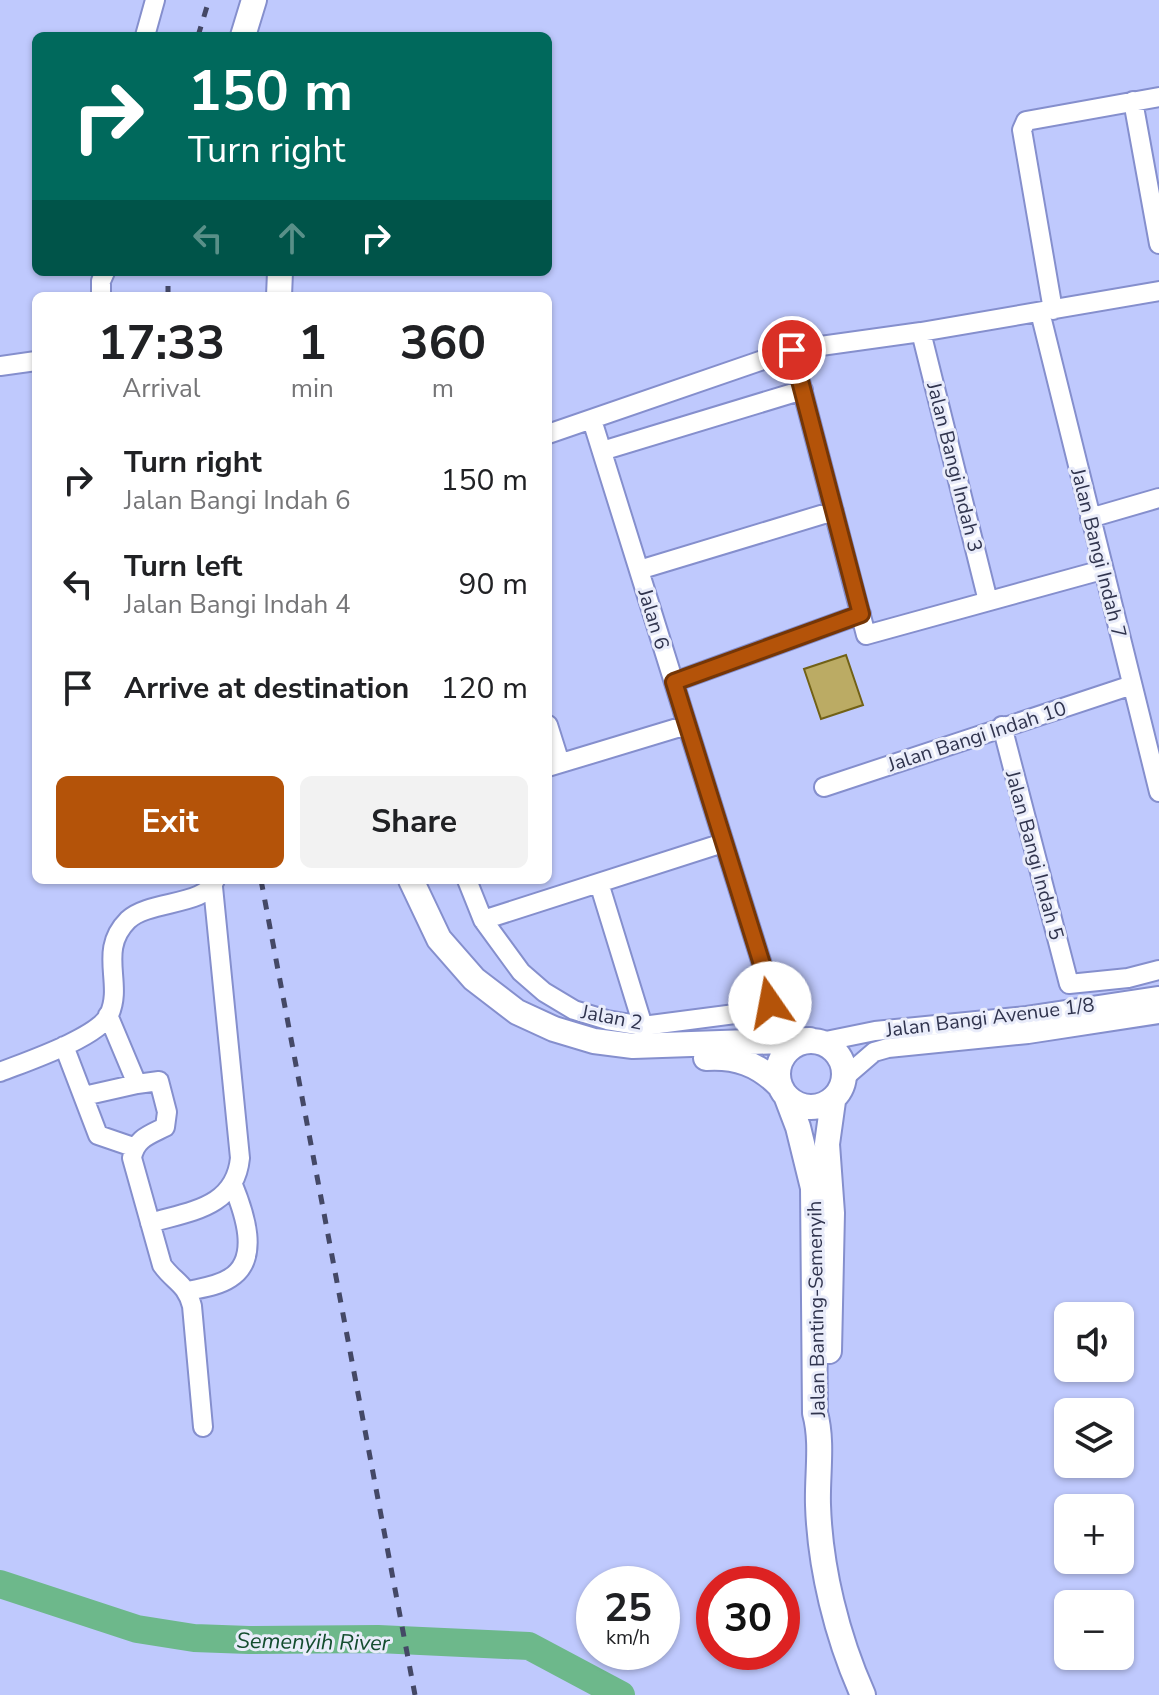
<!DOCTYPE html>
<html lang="en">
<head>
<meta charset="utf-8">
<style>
	body { margin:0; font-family:"Nunito Sans",sans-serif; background:#f2f2f2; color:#202124; height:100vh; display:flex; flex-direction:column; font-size:30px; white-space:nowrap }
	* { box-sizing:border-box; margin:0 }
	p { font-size:26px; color:#757577 }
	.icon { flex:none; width:44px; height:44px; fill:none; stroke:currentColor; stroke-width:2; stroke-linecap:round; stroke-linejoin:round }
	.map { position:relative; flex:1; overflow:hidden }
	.details { position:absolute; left:32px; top:292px; width:520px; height:592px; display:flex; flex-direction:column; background:#fff; border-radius:12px; box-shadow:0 2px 6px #0004 }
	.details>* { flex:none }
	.banner { position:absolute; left:32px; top:32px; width:520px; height:244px; border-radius:12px; box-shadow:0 2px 6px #0004; background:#00695c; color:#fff; overflow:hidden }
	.controls { position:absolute; left:1054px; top:1302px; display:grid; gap:16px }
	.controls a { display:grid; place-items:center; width:80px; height:80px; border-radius:12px; background:#fff; box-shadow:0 2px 6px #0004; font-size:40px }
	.speed { position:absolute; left:576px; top:1566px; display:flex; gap:16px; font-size:40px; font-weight:700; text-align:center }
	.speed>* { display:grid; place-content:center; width:104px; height:104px; border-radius:50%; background:#fff; box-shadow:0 2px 6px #0004; line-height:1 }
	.speed small { font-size:20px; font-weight:400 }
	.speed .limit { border:12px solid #d22; background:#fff; color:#111 }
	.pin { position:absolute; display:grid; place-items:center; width:68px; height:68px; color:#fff; margin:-34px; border:4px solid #fff; border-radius:50%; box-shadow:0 2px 8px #0007 }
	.me { position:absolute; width:88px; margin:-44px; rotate:348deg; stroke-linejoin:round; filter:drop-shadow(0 0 6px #0008) }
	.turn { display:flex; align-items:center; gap:28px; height:168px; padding:0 24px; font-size:36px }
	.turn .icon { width:104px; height:104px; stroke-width:2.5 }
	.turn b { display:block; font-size:56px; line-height:68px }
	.lanes { display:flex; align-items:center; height:76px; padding:0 24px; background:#0003; justify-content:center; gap:40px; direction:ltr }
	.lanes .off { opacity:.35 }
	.eta { display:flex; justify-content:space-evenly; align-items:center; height:136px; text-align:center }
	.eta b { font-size:48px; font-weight:700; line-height:56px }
	.button { display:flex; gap:16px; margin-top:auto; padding:16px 24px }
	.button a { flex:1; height:92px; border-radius:12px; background:#b45309; color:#fff; font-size:32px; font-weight:700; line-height:92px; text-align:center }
	.button a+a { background:#f2f2f2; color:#202124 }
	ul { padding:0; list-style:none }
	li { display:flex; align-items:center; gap:24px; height:104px; padding:0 24px }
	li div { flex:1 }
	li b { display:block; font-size:30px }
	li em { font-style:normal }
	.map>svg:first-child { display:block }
</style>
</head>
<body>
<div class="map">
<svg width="1159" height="1695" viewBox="0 0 1159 1695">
	<rect width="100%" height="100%" fill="#bfc9fd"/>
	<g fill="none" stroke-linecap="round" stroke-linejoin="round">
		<path stroke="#6db88b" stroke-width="28" d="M0,1584L137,1629L194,1638L249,1640L378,1639L529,1646L621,1695"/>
	</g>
	<path fill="#bbab64" stroke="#716116" stroke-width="2" d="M846,655L863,705L821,719L804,669Z"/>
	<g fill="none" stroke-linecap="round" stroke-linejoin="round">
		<g stroke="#858fcd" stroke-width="22">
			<path id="minor" d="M145,36L155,0
				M1133,101L1159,244
				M101,296V281L105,272
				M1053,310L1022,130L1026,121L1159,97
				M1040,312L1159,792
				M921,332L988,601
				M792,350L866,635L1102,570
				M0,366L36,361
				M548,434L792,350L921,332L1159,291
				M602,451L803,390
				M1090,518L1159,498
				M639,570L834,511
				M674,682L861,614
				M548,725L560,763
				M1002,726L1069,984L1128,978L1159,970
				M548,767L687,725
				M824,787L1132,685
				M467,880L483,920L521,972L544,992L574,1010L607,1020L643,1026L758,1011L770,1003V990L592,420
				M599,883L643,1026
				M483,920L723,843
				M821,1042L875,1031L1027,1016L1159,996
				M64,1046L98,1135L133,1147
				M0,1072C25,1062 97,1038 109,1015C124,983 97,951 128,920C149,900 206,906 215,880
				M845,1077L874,1052L888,1048L1028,1034L1159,1014
				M137,1084L159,1081L167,1112L165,1127C149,1135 135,1139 132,1158L162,1265C174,1282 186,1283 192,1306L203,1427
				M84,1096L137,1084L108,1015
				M150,1223C190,1211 235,1208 240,1158L213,887
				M188,1291C201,1288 218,1286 230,1278C261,1259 244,1212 233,1185"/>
		</g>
		<g stroke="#858fcd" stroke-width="28">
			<path id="major" d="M243,36L254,0
				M279,296L280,272
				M411,880L439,939L474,979L517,1012L554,1029L594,1041L633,1046L810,1040
				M778 1074a33 33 0 1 1 66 0a33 33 0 1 1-66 0Z
				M706,1058C736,1056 758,1064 779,1085
				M787,1098L798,1127L813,1188L815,1413C823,1442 817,1475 818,1505C820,1568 837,1637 863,1695
				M829,1351L832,1213L827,1144L833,1101"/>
		</g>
		<use href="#minor" stroke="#fff" stroke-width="18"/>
		<use href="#major" stroke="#fff" stroke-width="24"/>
		<path stroke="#444866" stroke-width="5" stroke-dasharray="10 10" stroke-linecap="butt" d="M198,36L209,0
			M168,296V272
			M261,880L415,1695"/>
	</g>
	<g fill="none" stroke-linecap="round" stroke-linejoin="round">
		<g stroke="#753606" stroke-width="20">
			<path id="route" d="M770,1003V990L674,682L861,614L792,350"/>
		</g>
		<use href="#route" stroke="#b45309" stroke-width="14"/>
	</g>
	<g text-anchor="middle" stroke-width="6" stroke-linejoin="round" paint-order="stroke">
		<g font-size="20" fill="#30344e" stroke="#e9ecfa">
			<text transform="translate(955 467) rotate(76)" y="7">Jalan Bangi Indah 3</text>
			<text transform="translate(1099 553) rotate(76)" y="7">Jalan Bangi Indah 7</text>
			<text transform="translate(654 619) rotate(73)" y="7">Jalan 6</text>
			<text transform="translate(977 736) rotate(-18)" y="7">Jalan Bangi Indah 10</text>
			<text transform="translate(1035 855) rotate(75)" y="7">Jalan Bangi Indah 5</text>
			<text transform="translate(612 1017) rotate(11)" y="7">Jalan 2</text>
			<text transform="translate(990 1017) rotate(-7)" y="7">Jalan Bangi Avenue 1/8</text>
			<text transform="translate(816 1309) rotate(-91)" y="7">Jalan Banting-Semenyih</text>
		</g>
		<g font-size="22" font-style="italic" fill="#144d2f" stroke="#e9ecfa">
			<text transform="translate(313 1641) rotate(1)" y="8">Semenyih River</text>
		</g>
	</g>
</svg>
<div class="controls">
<a><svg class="icon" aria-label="sound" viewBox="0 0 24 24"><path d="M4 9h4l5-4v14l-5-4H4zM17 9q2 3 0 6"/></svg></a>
<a><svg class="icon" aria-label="layers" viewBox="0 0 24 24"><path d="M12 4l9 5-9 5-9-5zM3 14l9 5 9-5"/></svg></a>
<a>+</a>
<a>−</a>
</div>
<div class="speed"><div>25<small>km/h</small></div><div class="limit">30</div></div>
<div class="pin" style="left:792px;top:350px;background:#d93025"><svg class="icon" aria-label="arrive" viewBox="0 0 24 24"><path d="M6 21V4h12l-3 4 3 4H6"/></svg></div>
<svg class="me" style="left:770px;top:1003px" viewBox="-20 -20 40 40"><circle r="19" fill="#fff"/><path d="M0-13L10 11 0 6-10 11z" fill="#b45309"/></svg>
<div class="banner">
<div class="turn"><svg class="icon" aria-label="right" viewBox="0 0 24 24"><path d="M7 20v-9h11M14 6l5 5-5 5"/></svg><div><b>150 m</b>Turn right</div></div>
<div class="lanes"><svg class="icon off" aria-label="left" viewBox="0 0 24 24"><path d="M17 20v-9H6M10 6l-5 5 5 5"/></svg><svg class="icon off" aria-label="ahead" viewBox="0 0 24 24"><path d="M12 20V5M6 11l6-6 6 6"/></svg><svg class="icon" aria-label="right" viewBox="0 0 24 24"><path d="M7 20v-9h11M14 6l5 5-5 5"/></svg></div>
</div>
<section class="details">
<div class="eta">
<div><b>17:33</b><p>Arrival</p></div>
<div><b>1</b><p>min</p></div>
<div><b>360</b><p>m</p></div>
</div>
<ul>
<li><svg class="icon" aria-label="right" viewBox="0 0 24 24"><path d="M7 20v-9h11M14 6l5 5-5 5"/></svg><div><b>Turn right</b><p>Jalan Bangi Indah 6</p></div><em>150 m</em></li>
<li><svg class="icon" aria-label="left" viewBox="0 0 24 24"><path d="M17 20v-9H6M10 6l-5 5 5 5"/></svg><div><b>Turn left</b><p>Jalan Bangi Indah 4</p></div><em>90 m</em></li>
<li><svg class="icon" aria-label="arrive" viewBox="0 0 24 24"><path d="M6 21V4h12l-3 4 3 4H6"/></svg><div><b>Arrive at destination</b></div><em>120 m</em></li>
</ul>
<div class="button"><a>Exit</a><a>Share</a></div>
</section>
</div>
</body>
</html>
